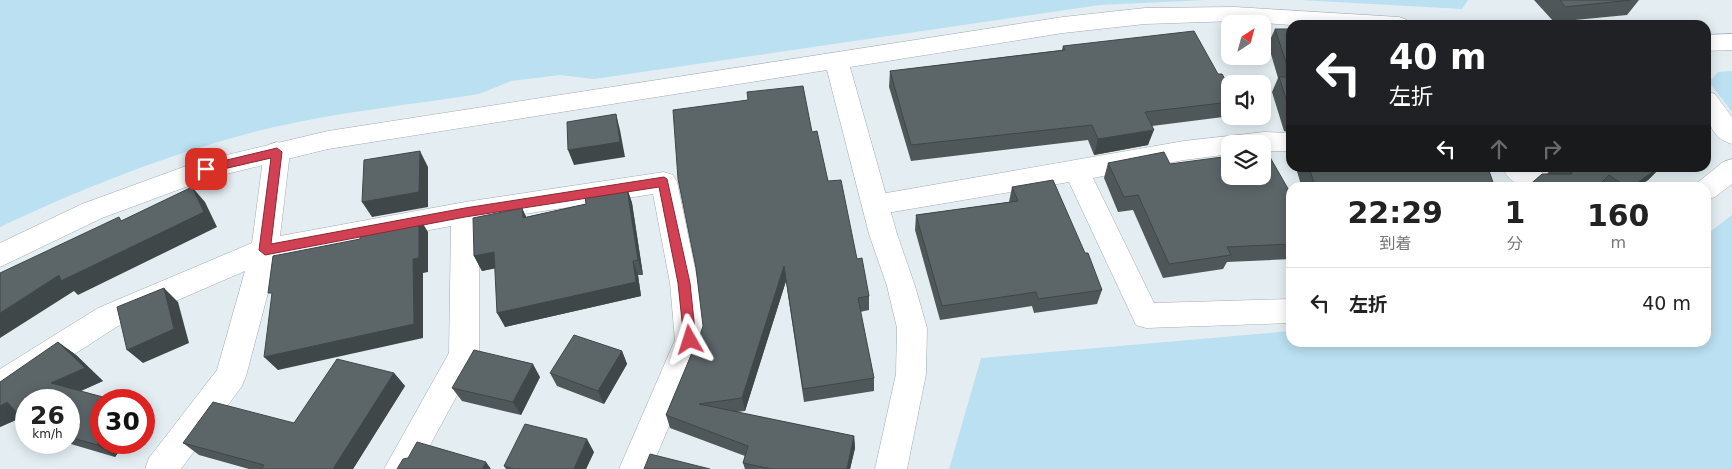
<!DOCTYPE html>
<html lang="ja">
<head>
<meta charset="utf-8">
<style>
	body { margin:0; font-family:"DejaVu Sans","Noto Sans JP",sans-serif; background:#f2f2f2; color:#222; height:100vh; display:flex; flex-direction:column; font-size:19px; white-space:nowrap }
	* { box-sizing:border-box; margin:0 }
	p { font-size:16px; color:#767676 }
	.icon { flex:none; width:28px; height:28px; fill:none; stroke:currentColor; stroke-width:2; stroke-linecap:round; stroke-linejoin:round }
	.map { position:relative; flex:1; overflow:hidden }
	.side { position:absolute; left:1286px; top:182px; width:425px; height:165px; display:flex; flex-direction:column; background:#fff; border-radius:15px; box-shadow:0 2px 12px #0003 }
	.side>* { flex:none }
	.guide { position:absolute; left:1286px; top:20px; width:425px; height:152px; border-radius:15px; box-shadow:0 2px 12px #0003; background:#202124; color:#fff; overflow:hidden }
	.needle { width:32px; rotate:36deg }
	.fabs { position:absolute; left:1221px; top:15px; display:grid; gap:10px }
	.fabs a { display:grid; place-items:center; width:50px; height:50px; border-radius:10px; background:#fff; box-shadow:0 2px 12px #0003; font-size:25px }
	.speed { position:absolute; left:15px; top:389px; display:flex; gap:10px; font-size:25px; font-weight:700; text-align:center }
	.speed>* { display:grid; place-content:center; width:65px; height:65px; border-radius:50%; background:#fff; box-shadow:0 2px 12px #0003; line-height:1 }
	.speed small { font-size:12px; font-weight:400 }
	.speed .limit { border:8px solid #d22; background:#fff; color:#111 }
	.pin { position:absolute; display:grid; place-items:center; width:42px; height:42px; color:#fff; margin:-21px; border-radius:10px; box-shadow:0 2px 8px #0006 }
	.me { position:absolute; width:55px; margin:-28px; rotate:354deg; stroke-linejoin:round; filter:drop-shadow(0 0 4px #0008) }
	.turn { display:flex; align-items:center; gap:18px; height:105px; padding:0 20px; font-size:22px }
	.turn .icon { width:65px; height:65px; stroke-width:2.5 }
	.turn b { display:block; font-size:35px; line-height:42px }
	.lanes { display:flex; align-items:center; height:48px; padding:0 20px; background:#0003; justify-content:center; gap:25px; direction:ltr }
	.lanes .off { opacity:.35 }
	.eta { display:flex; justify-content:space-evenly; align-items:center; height:85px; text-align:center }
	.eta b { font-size:30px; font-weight:700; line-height:35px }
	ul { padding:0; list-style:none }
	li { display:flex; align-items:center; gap:15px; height:70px; padding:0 20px; border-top:1px solid #e0e0e0 }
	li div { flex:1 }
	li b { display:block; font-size:19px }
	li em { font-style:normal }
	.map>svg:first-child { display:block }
</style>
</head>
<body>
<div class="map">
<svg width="1732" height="469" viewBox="0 0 1732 469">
	<rect width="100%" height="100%" fill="#e4eef2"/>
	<path fill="#bbe0f1" d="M0,0H1206L1100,5L594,79L560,75L511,81L479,94C410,105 338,112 270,128C176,151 87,186 0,227Z
		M1300,0H1468L1462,9Z
		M1732,71V112L1709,82L1718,72Z
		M1732,215V469H949L981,358L1291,331V342H1706V235Z"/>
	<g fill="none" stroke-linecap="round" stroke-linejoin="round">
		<g stroke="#a2abaf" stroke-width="1">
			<path id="street" d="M1706,91L1715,94L1732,117V144C1707,137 1706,113 1706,91Z
				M1264,132L1291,133V151H1262V144H1230V154L1184,160L1093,178L1154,303L1291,299V323L1146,328L1136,325L1069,182L875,215L866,212L862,205L866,198L875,195L1184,141Z
				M277,142L286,145L290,152L280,236L465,202L664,172L673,175L677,182L698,283L705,340L651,469H619L675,340L670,283L653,194L479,221V355L417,469H384L449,353L451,226L277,259L246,376L242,386L181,469H145L149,458L217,370L245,271L118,326L11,395L0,399V369L98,308L252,243L264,152L268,145Z
				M1732,159V184L1715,197L1706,200V188H1694L1697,183L1723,162Z
				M1502,168C1522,165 1546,167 1557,188C1535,188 1514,191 1502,168Z"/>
		</g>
		<g stroke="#a2abaf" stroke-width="1">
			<path id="secondary" d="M1235,7L1399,17L1407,20L1410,25H1291L1235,21L1145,24L1063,33L850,67L897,234L915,286L927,328L926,374L907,469H875L896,374L897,328L887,286L869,234L827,70L328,149L210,178L102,218L0,267V243L82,204L197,162L328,131L1063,17L1145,8Z
				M1732,34V50L1706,51V35Z"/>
		</g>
		<use href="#street" fill="#fff" fill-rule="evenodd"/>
		<use href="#secondary" fill="#fff" fill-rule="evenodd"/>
	</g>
	<path fill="#4f5759" d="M1534,0H1639L1627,15L1554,22Z
		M1275,29H1291V133L1284,131L1272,92L1278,78L1268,44Z
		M1063,46L1230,87V116H1231L1152,126L1148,145L1094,155L1088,140L911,161L889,87L890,71L1062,50Z
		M812,132L828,181L857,259L869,296V310L860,312L874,378V391L804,402L786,281L745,411L737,412L854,436L855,448L850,469H745L743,463L745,456L670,428L666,415L701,350Z
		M1108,163L1170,164L1291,194V259L1227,262L1223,269L1163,278L1133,210L1118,212L1104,178Z
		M1296,168H1488L1495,188H1302Z
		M1552,168H1660L1648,180L1636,188H1526L1547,174Z
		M1012,187L1102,290L1097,304L1034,313L1032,306L940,320L915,230L916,215L1009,202Z
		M627,188L632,203L643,275H638L641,296L505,327L495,268L482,271L474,256L522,208L526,217L586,204Z
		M58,342L76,355L103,381L81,391L101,442H126L115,457L64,442H69V400L21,418L0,427Z
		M622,351L627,364L604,404L557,386L550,373Z
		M394,373L405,386L353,469H249L199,455L183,443L294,423Z
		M540,377L521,415L462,401L452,388Z
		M594,452L586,469H506L504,466Z"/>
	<path fill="#404749" d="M616,114L620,130L625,157L574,165L568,150Z
		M1154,130L1148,145L1094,155L1098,139Z
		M420,151L428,167V207L372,217L362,202Z
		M1658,168H1660L1648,180L1636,188H1630Z
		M192,187L205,202L217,227L78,295L74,291L0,338V313L59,275Z
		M627,188L632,203L643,275L638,260Z
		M522,208L529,223L523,218Z
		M419,217L428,232V272L423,273V338L278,370L264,357L413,259Z
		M494,252L502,267L482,271L474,256Z
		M633,261L638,275L641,296L505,327L497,313Z
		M784,266L786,281L745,411L742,398Z
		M164,288L178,302L189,343L143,363L127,350Z
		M58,342L76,355L103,381L69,396L51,383Z
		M622,351L627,364L604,404L598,391Z
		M533,364L540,377L521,415L513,402Z
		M394,373L405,386L353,469H333Z
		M7,402L26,415L0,427V406Z
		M854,436L855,448L850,469H847Z
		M101,439V442H126L115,457L97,445Z
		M587,439L594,452L586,469H574Z
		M486,462L491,469H482Z"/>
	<path fill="#5c6568" stroke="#404749" d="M1560,0H1631L1565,7Z
		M1275,29H1291V114L1279,77H1291Z
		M1194,31L1218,74H1222L1230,87V102L1145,112L1154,130L1098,139L1092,125L911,145L890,71L1065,50L1063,46Z
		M803,86L812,132L817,131L828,181L841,180L857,259L862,258L869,296L858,298L874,378L803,389L784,266L742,398L699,404L854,436L847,469H772L743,463L748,446L666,415L694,348L701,350L700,335L703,326L696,268L678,179L673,110L748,100L747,92Z
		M616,114L620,142L568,150L567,122Z
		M420,151L419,192L362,202L364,160Z
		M1164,152L1170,164L1230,156V176H1262V152H1267L1291,194V244L1227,247L1231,255L1169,264L1138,195L1124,197L1108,163Z
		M1309,168H1488L1495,188H1475L1473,186V188H1316Z
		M1569,168H1658L1630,188H1628L1609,175L1596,188H1526L1542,174H1572Z
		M1053,180L1085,253H1088L1102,290L1038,299L1036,292L942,306L916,215L1018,201L1012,187Z
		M192,187L204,212L61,281L59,275L0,313V273L119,217L121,221Z
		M627,188L638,260L633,261L636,282L497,313L494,252L474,256L473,218L522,208L523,218L586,204L585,196Z
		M419,217V258L413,259L414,324L264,357L272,293H268L273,256L360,239L361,228Z
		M164,288L174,329L127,350L117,307Z
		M574,335L622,351L598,391L550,373Z
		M58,342L85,368L51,383L114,400H101V439L97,445L69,437V400H26V423L7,402L0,406V382Z
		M474,350L533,364L513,402L452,388Z
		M337,359L394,373L333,469H261L264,465L183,443L213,402L294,423Z
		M525,424L587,439L574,469H514L504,466Z
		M417,442L486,462L482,469H397L403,459L408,458Z
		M650,454L710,469H644Z"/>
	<path fill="#d14153" stroke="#882a36" d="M277,148L282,152L271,244L465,208L664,177L667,179L690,283L696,340L690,345L684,340L678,283L659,187L465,217L265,255L259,250L271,158L206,173L201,169L206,165Z"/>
</svg>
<div class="fabs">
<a><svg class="needle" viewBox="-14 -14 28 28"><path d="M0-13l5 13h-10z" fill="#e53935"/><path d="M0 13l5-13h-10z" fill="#767676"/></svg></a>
<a><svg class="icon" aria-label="sound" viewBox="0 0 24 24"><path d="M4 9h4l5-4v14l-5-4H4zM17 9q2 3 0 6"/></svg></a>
<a><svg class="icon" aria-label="layers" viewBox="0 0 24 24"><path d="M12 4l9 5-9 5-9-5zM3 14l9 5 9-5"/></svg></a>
</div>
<div class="speed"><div>26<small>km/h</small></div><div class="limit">30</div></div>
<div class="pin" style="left:206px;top:169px;background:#d93025"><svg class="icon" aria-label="arrive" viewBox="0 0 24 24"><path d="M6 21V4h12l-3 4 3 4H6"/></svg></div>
<svg class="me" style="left:690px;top:340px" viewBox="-20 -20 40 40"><path d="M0-17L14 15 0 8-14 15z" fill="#d14153" stroke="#fff" stroke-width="4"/></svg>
<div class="guide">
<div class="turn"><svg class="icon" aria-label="left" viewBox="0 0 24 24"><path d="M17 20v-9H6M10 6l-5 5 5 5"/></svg><div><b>40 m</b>左折</div></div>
<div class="lanes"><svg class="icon" aria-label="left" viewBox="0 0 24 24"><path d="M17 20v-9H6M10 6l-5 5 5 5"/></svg><svg class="icon off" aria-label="ahead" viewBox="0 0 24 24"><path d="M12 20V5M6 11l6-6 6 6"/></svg><svg class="icon off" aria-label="right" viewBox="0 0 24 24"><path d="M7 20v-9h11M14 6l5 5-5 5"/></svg></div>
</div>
<section class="side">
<div class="eta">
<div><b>22:29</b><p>到着</p></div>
<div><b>1</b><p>分</p></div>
<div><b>160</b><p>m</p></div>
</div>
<ul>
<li><svg class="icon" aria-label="left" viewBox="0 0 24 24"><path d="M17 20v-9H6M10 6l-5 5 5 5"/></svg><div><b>左折</b></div><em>40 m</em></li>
</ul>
</section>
</div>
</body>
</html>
